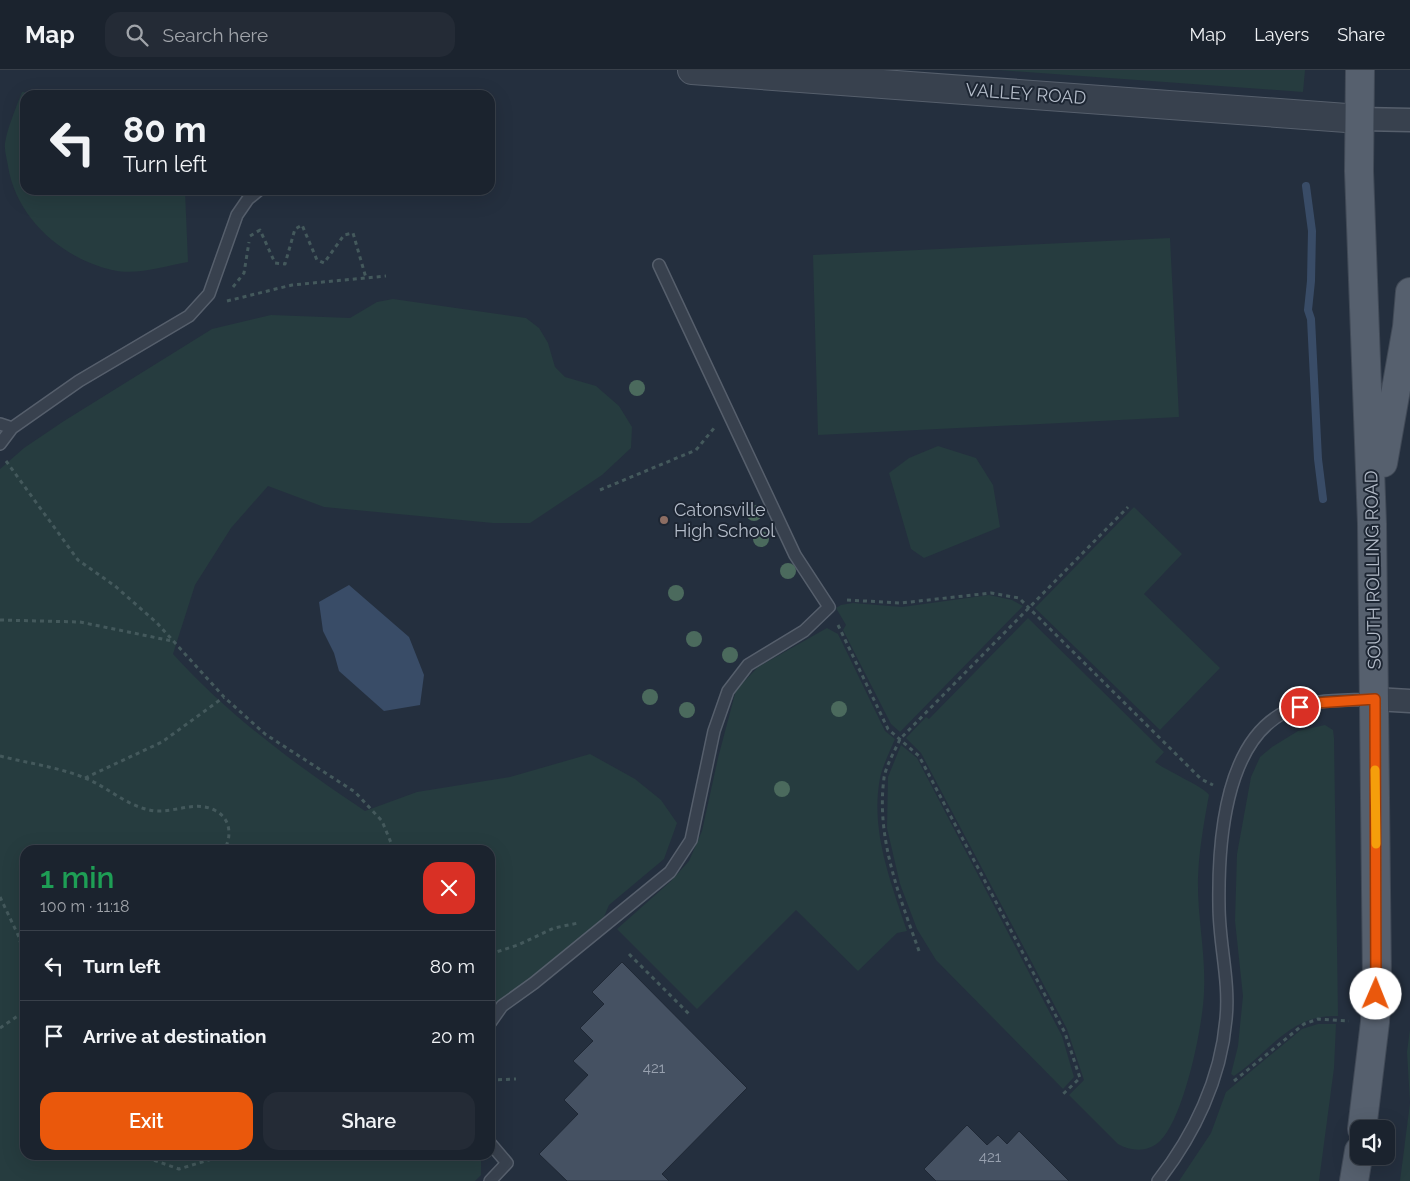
<!DOCTYPE html>
<html lang="en">
<head>
<meta charset="utf-8">
<style>
	body { margin:0; font-family:Raleway,sans-serif; background:#242b36; color:#f1f3f6; height:100vh; display:flex; flex-direction:column; font-size:19px; white-space:nowrap }
	* { box-sizing:border-box; margin:0 }
	p { font-size:16px; color:#a0a4aa }
	.icon { flex:none; width:28px; height:28px; fill:none; stroke:currentColor; stroke-width:2; stroke-linecap:round; stroke-linejoin:round }
	.map { position:relative; flex:1; overflow:hidden }
	.panel { position:absolute; left:20px; top:775px; width:475px; height:315px; display:flex; flex-direction:column; background:#1b232e; border-radius:15px; box-shadow:0 5px 20px #0002,0 0 0 1px #39404a }
	.panel>* { flex:none }
	.hud { position:absolute; left:20px; top:20px; width:475px; height:105px; border-radius:15px; box-shadow:0 5px 20px #0002,0 0 0 1px #39404a; background:#1b232e; color:#f1f3f6; overflow:hidden }
	.tools { position:absolute; left:1350px; top:1050px; display:grid; gap:10px }
	.tools a { display:grid; place-items:center; width:45px; height:45px; border-radius:10px; background:#1b232e; box-shadow:0 5px 20px #0002,0 0 0 1px #39404a; font-size:25px }
	.pin { position:absolute; display:grid; place-items:center; width:42px; height:42px; color:#fff; margin:-21px; border:2px solid #fff; border-radius:50%; box-shadow:0 1px 5px #0007 }
	.me { position:absolute; width:55px; margin:-28px; rotate:1deg; stroke-linejoin:round; filter:drop-shadow(0 0 4px #0008) }
	.turn { display:flex; align-items:center; gap:18px; height:105px; padding:0 20px; font-size:22px }
	.turn .icon { width:65px; height:65px; stroke-width:2.5 }
	.turn b { display:block; font-size:35px; line-height:42px }
	.round { display:grid; place-items:center; flex:none; width:52px; height:52px; border-radius:15px; background:#242b36 }
	.head { display:flex; align-items:center; justify-content:space-between; height:85px; padding:0 20px }
	h1 { font-size:30px; font-weight:600; line-height:38px; color:#1e9e55 }
	.button { display:flex; gap:10px; margin-top:auto; padding:10px 20px }
	.button a { flex:1; height:58px; border-radius:15px; background:#ea580c; color:#fff; font-size:20px; font-weight:600; line-height:58px; text-align:center }
	.button a+a { background:#242b36; color:#f1f3f6 }
	ul { padding:0; list-style:none }
	li { display:flex; align-items:center; gap:15px; height:70px; padding:0 20px; border-top:1px solid #39404a }
	li div { flex:1 }
	li b { display:block; font-size:19px }
	li em { font-style:normal }
	header { display:flex; align-items:center; gap:30px; box-sizing:border-box; height:70px; padding:0 25px; background:#1b232e; border-bottom:1px solid #39404a }
	header strong { font-size:24px }
	nav { display:flex; gap:28px; margin-inline-start:auto; font-size:18px }
	.search { width:350px; height:45px; background:#242b36; display:flex; align-items:center; gap:12px; box-sizing:border-box; padding:0 18px; border-radius:15px; color:#a0a4aa; font-size:19px }
	.map>svg:first-child { display:block }
</style>
</head>
<body>
<header>
<strong>Map</strong>
<div class="search"><svg class="icon" aria-label="search" viewBox="0 0 24 24"><circle cx="10" cy="10" r="6"/><path d="M15 15l6 6"/></svg>Search here</div>
<nav><a>Map</a><a>Layers</a><a>Share</a></nav>
</header>
<div class="map">
<svg width="1410" height="1111" viewBox="0 0 1410 1111">
	<rect width="100%" height="100%" fill="#242f3e"/>
	<path fill="#263c3f" d="M999,0H1305L1303,22Z
		M22,22L75,25H25V120H185L188,192C165,196 136,206 112,200C63,189 16,148 8,96C7,89 4,80 5,73C8,56 16,38 22,22Z
		M1170,168L1179,347L818,365L813,185Z
		M393,229L526,248L539,258L548,273L555,297L565,307L596,316L619,336L632,357L631,378L602,405L530,453H493L324,437L268,416L231,458L195,515L173,584C229,646 296,695 365,741L417,722L510,707L590,684L635,709L661,730L677,753L664,789L609,835L598,861L490,953V780H25V1085H481V1105L475,1111H0V399L24,378L64,351L212,259L271,245L350,248L377,232Z
		M938,376L976,388L993,415L1000,457L924,488L911,479L889,403L909,388Z
		M1134,437L1182,484L1144,524L1220,598L1160,660L1035,538Z
		M989,525L1012,530L1023,536L900,662L891,654L843,560L846,555L836,538L841,535L853,533L902,537Z
		M1028,548L1164,682L1155,692C1165,700 1206,718 1209,725C1204,752 1199,780 1198,808C1197,846 1206,884 1204,922C1203,956 1184,1048 1160,1071C1149,1082 1132,1082 1118,1074L1069,1025L1084,1010L1067,959L921,683L906,668L926,647L929,649Z
		M827,558L838,564L885,661L895,669C890,681 883,695 880,708C870,761 891,812 907,861L897,863L858,901L796,840L697,939L617,859L671,811L689,791L702,761L718,688L736,620L758,597Z
		M1325,655L1333,660L1334,668L1338,946C1290,944 1270,982 1234,1006L1231,1004L1238,976L1243,926L1235,851L1237,784L1251,707L1260,687L1272,677L1298,661Z
		M901,675L917,688L1062,966L1074,1007L1063,1019L936,890L917,859L900,814L887,758L888,707Z
		M1318,954H1336L1334,998L1319,1111H1179L1211,1063L1226,1022L1302,959Z
		M1410,959V1111H1400L1410,1033L1407,982Z"/>
	<path fill="#394c67" d="M349,515L409,567L424,605L420,635L384,641L339,601L334,583L323,561L319,532Z"/>
	<g fill="none" stroke-linecap="round" stroke-linejoin="round">
		<path stroke="#394c67" stroke-width="8" d="M1306,116L1312,161L1311,211L1308,240L1311,249L1318,389L1323,429"/>
	</g>
	<path fill="#455162" stroke="#1f2835" d="M622,892L747,1018L662,1104L669,1111H567L539,1084L578,1044L564,1030L588,1005L573,991L593,971L580,958L604,934L592,922Z
		M967,1055L987,1075L998,1065L1007,1074L1019,1061L1069,1111H936L924,1099Z"/>
	<g fill="none" stroke-linecap="round" stroke-linejoin="round">
		<g stroke="#565f6c" stroke-width="14">
			<path id="service" d="M0,354L12,358
				M0,374L12,358L79,311L189,246L209,224L237,145L248,129L259,120
				M490,953L502,936L534,913L670,802L691,770L714,661L728,621L748,595L804,561L829,537L795,485L659,195
				M490,1111L507,1093L490,1073
				M1158,1111C1194,1065 1221,1009 1226,949C1230,911 1219,874 1219,836C1218,775 1224,673 1285,642C1311,628 1346,631 1375,629"/>
		</g>
		<g stroke="#565f6c" stroke-width="25">
			<path id="minor" d="M1360,49L1410,50
				M1375,629L1410,631"/>
		</g>
		<g stroke="#565f6c" stroke-width="30">
			<path id="tertiary" d="M692,0L1360,49"/>
		</g>
		<g stroke="#414a57" stroke-width="30">
			<path id="primary" d="M1360,0L1359,101L1372,454L1377,910L1375,952L1362,1059
				M1383,393L1407,257L1410,222
				M1354,1111L1359,1081"/>
		</g>
		<path stroke="#44595c" stroke-width="3" stroke-dasharray="4 4" stroke-linecap="butt" d="M250,166L260,160L275,193L285,194L295,159L302,155L317,190L324,193L344,165L353,163L366,208
			M233,217L244,203L249,172
			M227,231L292,215L386,206
			M6,391L78,490L115,516L157,553L224,627L265,664L355,722L382,751L394,780
			M600,420L696,380L715,357
			M847,530L901,533L991,523L1019,528L1201,709L1213,715
			M0,550L80,552L172,571
			M838,555L888,659L919,686L1065,963L1080,1008L1062,1025
			M0,686C27,693 58,697 85,708C110,718 128,738 156,741C177,742 197,730 216,741C231,749 232,767 224,780
			M85,708L162,672L224,627
			M0,827L19,867L25,890
			M919,881C899,825 876,768 884,708C886,695 895,681 900,669L1128,437
			M490,884L518,875L554,858L578,853
			M629,884L690,945
			M0,958L25,941
			M490,1010L516,1009
			M1234,1011L1304,954L1318,949L1349,951
			M139,1085L179,1099L212,1089L216,1085"/>
		<use href="#service" stroke="#38414e" stroke-width="11"/>
		<use href="#minor" stroke="#38414e" stroke-width="22"/>
		<use href="#tertiary" stroke="#38414e" stroke-width="28"/>
		<use href="#primary" stroke="#56606e" stroke-width="28"/>
	</g>
	<g fill="#4b6a5d">
		<circle cx="637" cy="318" r="8"/>
		<circle cx="754" cy="443" r="8"/>
		<circle cx="761" cy="469" r="8"/>
		<circle cx="788" cy="501" r="8"/>
		<circle cx="676" cy="523" r="8"/>
		<circle cx="694" cy="569" r="8"/>
		<circle cx="730" cy="585" r="8"/>
		<circle cx="650" cy="627" r="8"/>
		<circle cx="839" cy="639" r="8"/>
		<circle cx="687" cy="640" r="8"/>
		<circle cx="782" cy="719" r="8"/>
	</g>
	<g fill="none" stroke-linecap="round" stroke-linejoin="round">
		<g stroke="#983908" stroke-width="12">
			<path id="route" d="M1300,637L1315,633L1375,629L1376,924"/>
		</g>
		<use href="#route" stroke="#ea580c" stroke-width="9"/>
		<path stroke="#f59e0b" stroke-width="9" d="M1375,700L1376,774"/>
	</g>
	<circle fill="#8d6e63" stroke="#1d2633" stroke-width="2" cx="664" cy="450" r="5"/>
	<g text-anchor="middle" stroke-width="4" stroke-linejoin="round" paint-order="stroke">
		<g font-size="15" fill="#98a1af">
			<text x="654" y="1003">421</text>
			<text x="990" y="1092">421</text>
		</g>
		<g font-size="18" fill="#b4bcc9" stroke="#1d2633">
			<text transform="translate(1026 24) rotate(4)" y="6">VALLEY ROAD</text>
			<text transform="translate(1373 500) rotate(-91)" y="6">SOUTH ROLLING ROAD</text>
		</g>
		<g font-size="18" fill="#b4bcc9" stroke="#1d2633" text-anchor="start">
			<text x="674" y="446">Catonsville<tspan x="674" dy="21">High School</tspan></text>
		</g>
	</g>
</svg>
<div class="tools">
<a><svg class="icon" aria-label="sound" viewBox="0 0 24 24"><path d="M4 9h4l5-4v14l-5-4H4zM17 9q2 3 0 6"/></svg></a>
</div>
<div class="pin" style="left:1300px;top:637px;background:#d93025"><svg class="icon" aria-label="arrive" viewBox="0 0 24 24"><path d="M6 21V4h12l-3 4 3 4H6"/></svg></div>
<svg class="me" style="left:1376px;top:924px" viewBox="-20 -20 40 40"><circle r="19" fill="#fff"/><path d="M0-13L10 11 0 6-10 11z" fill="#ea580c"/></svg>
<div class="hud">
<div class="turn"><svg class="icon" aria-label="left" viewBox="0 0 24 24"><path d="M17 20v-9H6M10 6l-5 5 5 5"/></svg><div><b>80 m</b>Turn left</div></div>
</div>
<section class="panel">
<div class="head"><div><h1>1 min</h1><p>100 m · 11:18</p></div><a class="round" style="background:#d93025;color:#fff"><svg class="icon" aria-label="close" viewBox="0 0 24 24"><path d="M6 6l12 12M18 6L6 18"/></svg></a></div>
<ul>
<li><svg class="icon" aria-label="left" viewBox="0 0 24 24"><path d="M17 20v-9H6M10 6l-5 5 5 5"/></svg><div><b>Turn left</b></div><em>80 m</em></li>
<li><svg class="icon" aria-label="arrive" viewBox="0 0 24 24"><path d="M6 21V4h12l-3 4 3 4H6"/></svg><div><b>Arrive at destination</b></div><em>20 m</em></li>
</ul>
<div class="button"><a>Exit</a><a>Share</a></div>
</section>
</div>
</body>
</html>
